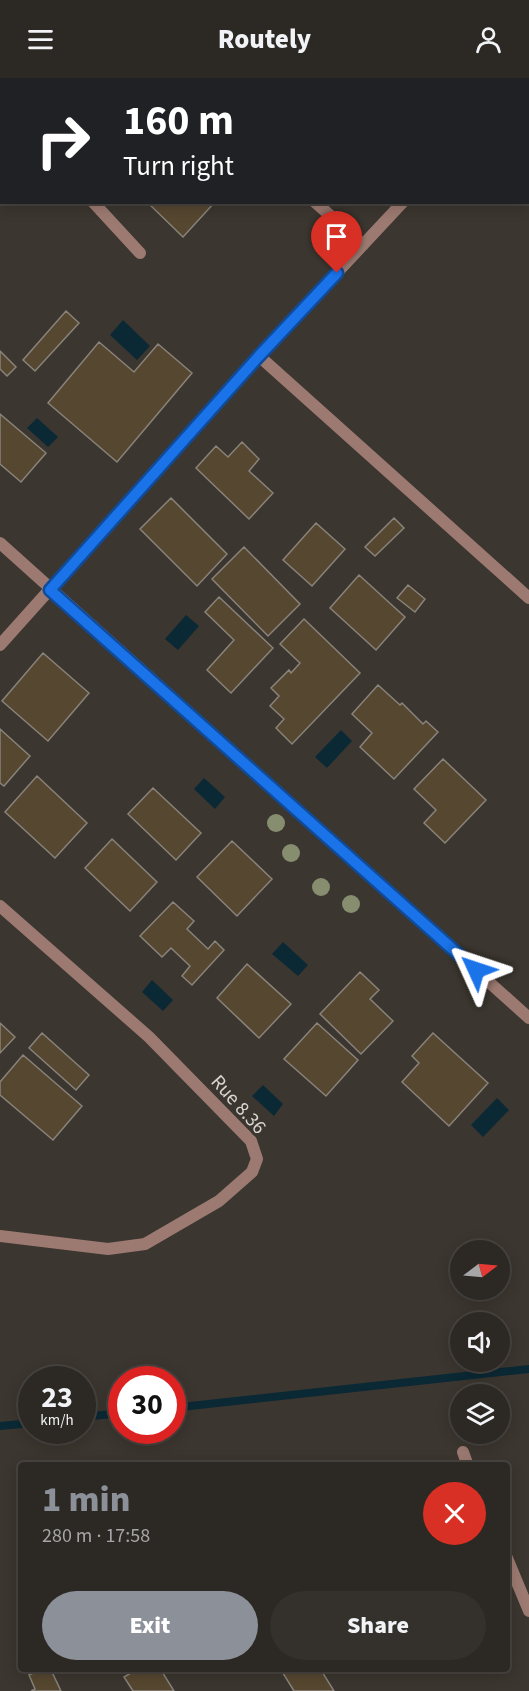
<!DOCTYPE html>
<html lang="en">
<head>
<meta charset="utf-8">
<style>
	body { margin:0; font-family:"Source Sans 3",sans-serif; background:#34302b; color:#f1f3f6; height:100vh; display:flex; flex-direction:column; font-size:22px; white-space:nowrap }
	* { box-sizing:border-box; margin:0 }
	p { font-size:20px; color:#a6a6a6 }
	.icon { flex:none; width:33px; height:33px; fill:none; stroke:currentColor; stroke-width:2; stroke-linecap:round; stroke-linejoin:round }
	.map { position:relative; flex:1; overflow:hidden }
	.details { position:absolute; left:18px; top:1384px; width:492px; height:210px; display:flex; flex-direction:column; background:#2c2823; border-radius:6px; box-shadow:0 3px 15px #0003,0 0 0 2px #484441 }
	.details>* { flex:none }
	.banner { position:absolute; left:0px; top:0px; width:530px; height:126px; box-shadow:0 3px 15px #0003,0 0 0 2px #484441; background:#202124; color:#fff; overflow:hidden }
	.needle { width:39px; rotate:74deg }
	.tools { position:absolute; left:450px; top:1162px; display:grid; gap:12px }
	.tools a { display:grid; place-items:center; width:60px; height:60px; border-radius:50%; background:#2c2823; box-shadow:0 3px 15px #0003,0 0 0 2px #484441; font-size:30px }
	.speed { position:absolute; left:18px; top:1288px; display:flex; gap:12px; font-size:30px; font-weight:700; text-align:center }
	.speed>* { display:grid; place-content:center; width:78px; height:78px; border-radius:50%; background:#2c2823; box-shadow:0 3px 15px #0003,0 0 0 2px #484441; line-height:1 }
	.speed small { font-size:15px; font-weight:400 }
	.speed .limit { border:9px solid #d22; background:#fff; color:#111 }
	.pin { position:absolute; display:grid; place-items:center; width:51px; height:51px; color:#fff; margin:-62px -26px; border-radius:50% 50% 50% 0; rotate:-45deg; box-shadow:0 0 6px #0007 }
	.pin .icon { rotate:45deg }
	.me { position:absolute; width:66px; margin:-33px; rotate:312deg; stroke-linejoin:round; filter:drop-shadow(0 0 4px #0008) }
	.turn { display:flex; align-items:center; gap:21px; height:126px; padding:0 24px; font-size:27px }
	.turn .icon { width:78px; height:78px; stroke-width:2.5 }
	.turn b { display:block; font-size:42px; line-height:51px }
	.round { display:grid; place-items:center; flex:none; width:63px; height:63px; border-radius:32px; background:#34302b }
	.overview { display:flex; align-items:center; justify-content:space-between; height:102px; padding:0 24px }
	h1 { font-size:36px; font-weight:800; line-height:45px; color:#8c9099 }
	.button { display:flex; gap:12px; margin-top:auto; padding:12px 24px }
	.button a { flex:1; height:69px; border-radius:36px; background:#8c9099; color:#fff; font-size:24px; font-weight:800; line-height:69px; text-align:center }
	.button a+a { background:#34302b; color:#f1f3f6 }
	header { display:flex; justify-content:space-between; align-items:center; height:78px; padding:0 24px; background:#2c2823; font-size:27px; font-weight:800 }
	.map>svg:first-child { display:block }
</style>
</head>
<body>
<header><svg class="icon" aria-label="menu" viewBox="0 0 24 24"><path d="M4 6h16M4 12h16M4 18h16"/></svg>Routely<svg class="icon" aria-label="person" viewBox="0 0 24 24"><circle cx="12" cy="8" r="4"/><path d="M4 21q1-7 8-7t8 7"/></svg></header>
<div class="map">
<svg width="529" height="1613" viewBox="0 0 529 1613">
	<rect width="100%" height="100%" fill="#3b362f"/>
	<path fill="#0b2935" d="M123,242L150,268L137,282L110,257Z
		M37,340L58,359L48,369L27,350Z
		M186,537L199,548L178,572L165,561Z
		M341,652L352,663L327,690L315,679Z
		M204,700L225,719L215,731L194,711Z
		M283,864L308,887L298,898L272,876Z
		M152,902L173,922L163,933L142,914Z
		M263,1007L283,1026L274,1038L252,1018Z
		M497,1020L509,1032L483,1059L471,1047Z"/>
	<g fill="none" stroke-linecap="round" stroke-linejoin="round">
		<path stroke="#0b2935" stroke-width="8" d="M172,1330L529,1291
			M82,1339L122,1335
			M0,1348L32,1345"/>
	</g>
	<path fill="#564730" stroke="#89837b" stroke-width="1.5" d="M147,124H215L183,159Z
		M66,233L79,245L35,293L23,282Z
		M99,264L134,294L158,266L192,295L117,384L48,325Z
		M0,273L16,289L7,298L0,291Z
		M0,336L46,375L21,404L0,386Z
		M242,364L259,381L249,393L273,415L249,441L196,390L216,368L228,379Z
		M171,420L227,476L197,508L140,451Z
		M394,440L404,450L375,478L365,469Z
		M316,445L345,471L312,508L283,482Z
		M244,469L300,526L268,558L212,501Z
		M359,497L405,539L376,572L330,530Z
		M408,507L425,521L415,534L397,520Z
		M219,519L273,570L231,615L207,592L234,562L205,534Z
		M304,541L360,595L292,666L276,650L284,641L270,628L279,618L271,610L289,592L291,595L300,585L280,566Z
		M43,575L89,615L48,663L2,623Z
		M378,607L400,627L402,625L423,646L426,643L438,654L394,701L360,669L372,655L352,636Z
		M0,651L30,678L4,708L0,705Z
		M443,681L486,722L445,765L424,745L436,732L414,711Z
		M37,698L87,745L55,780L5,734Z
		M153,710L201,755L176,782L128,736Z
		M112,761L157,804L130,833L85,790Z
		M232,763L272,801L237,838L197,799Z
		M173,824L194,843L187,851L208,871L215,863L224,872L192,907L182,898L190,888L171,870L162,879L140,858Z
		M247,886L291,926L259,960L217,920Z
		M360,894L379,912L370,921L393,943L361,976L320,936Z
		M0,945L15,959L0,975Z
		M317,945L358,982L326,1018L284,981Z
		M42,955L89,997L76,1012L29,970Z
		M433,955L488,1005L449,1048L402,1004L419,985L412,978Z
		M23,977L82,1028L53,1062L0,1017V1004Z
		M40,1592H51L61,1613H31L35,1611L29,1597Z
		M136,1592H161L174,1613H133L124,1599Z
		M281,1592H321L334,1613H294Z"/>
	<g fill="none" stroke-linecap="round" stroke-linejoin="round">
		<path stroke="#9c7a71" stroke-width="12" d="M181,0L183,2
			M416,0L417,2
			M517,2L518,0
			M0,39L2,40
			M528,105L529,106
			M93,124L140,175
			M315,124L363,167
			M259,278L529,520
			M0,465L529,940
			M0,567L259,278L403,124
			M0,828L149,959L251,1063L257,1081L252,1094L219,1123L145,1166L108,1171L0,1158
			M463,1374L468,1388
			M507,1480L529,1533"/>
	</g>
	<g fill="#868e6f">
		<circle cx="276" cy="745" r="9"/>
		<circle cx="291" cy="775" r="9"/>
		<circle cx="321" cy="809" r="9"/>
		<circle cx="351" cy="826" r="9"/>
	</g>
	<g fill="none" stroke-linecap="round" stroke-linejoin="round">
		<g stroke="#114b97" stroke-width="15">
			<path id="route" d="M337,195L259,278L50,512L476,892"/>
		</g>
		<use href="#route" stroke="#1a73e8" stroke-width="10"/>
	</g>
	<g text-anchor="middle" stroke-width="6" stroke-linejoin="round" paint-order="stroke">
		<g font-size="20" fill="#dad7d3" stroke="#3b362f">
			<text transform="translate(239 1026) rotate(48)" y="7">Rue 8.36</text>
		</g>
	</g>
</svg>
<div class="tools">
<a><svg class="needle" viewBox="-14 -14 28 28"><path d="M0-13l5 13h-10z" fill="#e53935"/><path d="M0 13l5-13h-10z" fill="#a6a6a6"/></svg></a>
<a><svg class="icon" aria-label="sound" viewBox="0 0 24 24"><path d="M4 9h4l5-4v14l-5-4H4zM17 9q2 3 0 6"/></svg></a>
<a><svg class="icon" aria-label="layers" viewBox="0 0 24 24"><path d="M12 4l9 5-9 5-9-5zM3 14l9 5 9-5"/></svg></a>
</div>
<div class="speed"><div>23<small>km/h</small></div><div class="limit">30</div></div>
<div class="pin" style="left:337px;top:195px;background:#d93025"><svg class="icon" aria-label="arrive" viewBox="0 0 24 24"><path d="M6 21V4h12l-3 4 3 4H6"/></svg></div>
<svg class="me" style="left:476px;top:892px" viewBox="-20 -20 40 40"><path d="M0-17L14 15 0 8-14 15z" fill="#1a73e8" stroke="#fff" stroke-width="4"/></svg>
<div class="banner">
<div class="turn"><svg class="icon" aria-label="right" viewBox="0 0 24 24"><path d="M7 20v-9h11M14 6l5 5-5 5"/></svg><div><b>160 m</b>Turn right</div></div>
</div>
<section class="details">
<div class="overview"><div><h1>1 min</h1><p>280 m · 17:58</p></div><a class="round" style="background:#d93025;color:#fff"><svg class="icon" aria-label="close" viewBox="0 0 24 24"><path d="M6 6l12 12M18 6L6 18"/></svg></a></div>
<div class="button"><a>Exit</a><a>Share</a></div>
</section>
</div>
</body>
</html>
